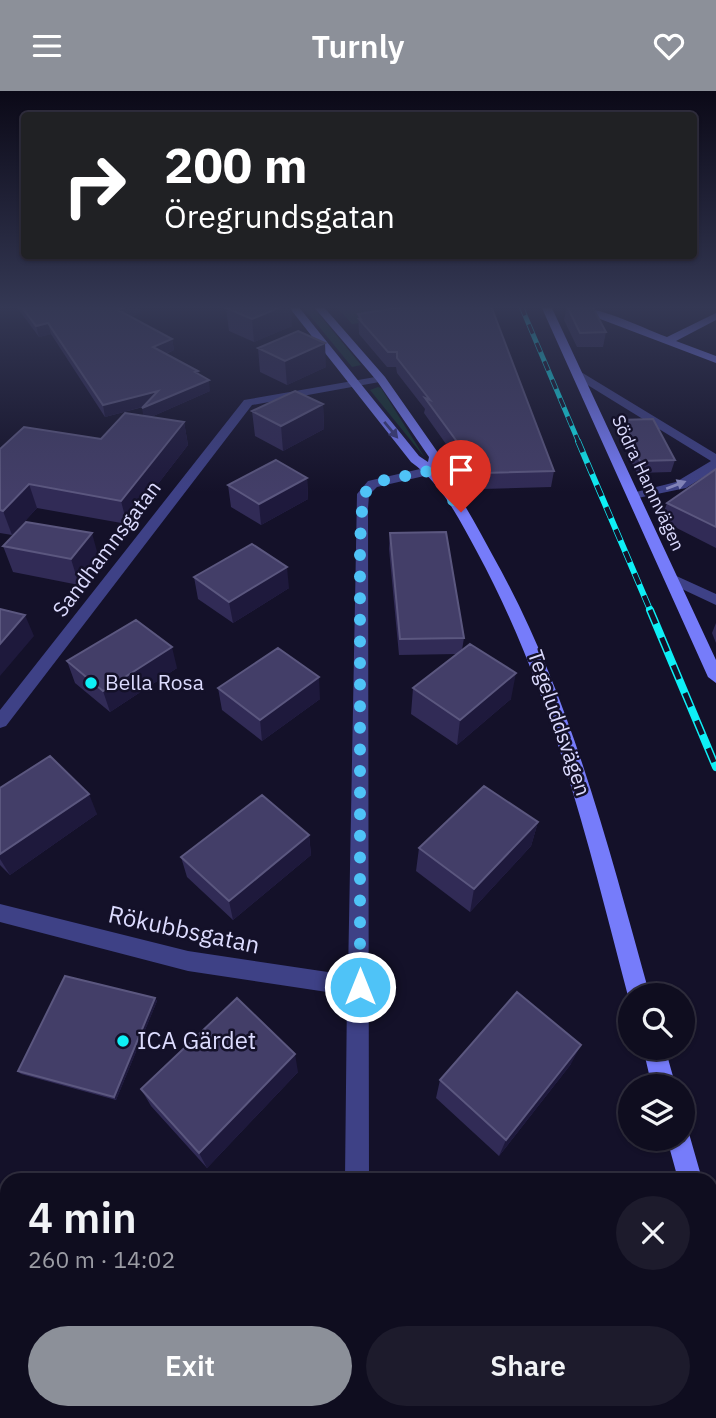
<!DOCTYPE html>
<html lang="en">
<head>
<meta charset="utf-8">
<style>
	body { margin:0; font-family:"IBM Plex Sans",sans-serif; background:#1d1b2c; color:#f1f3f6; height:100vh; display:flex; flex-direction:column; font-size:26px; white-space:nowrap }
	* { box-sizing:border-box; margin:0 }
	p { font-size:23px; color:#9b9ca4 }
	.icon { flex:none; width:38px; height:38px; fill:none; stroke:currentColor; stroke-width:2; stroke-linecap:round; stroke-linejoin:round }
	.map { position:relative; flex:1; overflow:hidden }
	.drawer { position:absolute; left:0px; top:1082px; width:718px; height:247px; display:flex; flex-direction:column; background:#0f0d1f; border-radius:21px 21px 0 0; box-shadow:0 2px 5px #0004,0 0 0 2px #2f2d3d }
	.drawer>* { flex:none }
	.banner { position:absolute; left:21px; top:21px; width:676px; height:147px; border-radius:7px; box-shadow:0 2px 5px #0004,0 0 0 2px #2f2d3d; background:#202124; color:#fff; overflow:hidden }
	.fabs { position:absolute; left:618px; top:892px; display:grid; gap:14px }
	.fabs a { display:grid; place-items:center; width:77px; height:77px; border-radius:50%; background:#0f0d1f; box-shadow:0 2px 5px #0004,0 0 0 2px #2f2d3d; font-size:35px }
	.pin { position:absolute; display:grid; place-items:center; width:60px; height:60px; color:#fff; margin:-72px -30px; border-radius:50% 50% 50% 0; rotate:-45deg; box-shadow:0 0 7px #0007 }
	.pin .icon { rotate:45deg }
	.me { position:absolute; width:77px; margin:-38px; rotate:0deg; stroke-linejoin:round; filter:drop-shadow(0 0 5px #0008) }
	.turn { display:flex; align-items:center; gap:24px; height:147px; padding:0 28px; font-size:32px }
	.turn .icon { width:91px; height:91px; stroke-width:2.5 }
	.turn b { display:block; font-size:49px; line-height:60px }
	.round { display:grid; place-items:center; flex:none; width:74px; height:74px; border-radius:37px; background:#1d1b2c }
	.overview { display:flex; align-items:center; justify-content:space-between; height:119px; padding:0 28px }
	h1 { font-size:42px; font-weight:600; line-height:52px }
	.cta { display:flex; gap:14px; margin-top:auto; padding:14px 28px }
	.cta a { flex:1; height:80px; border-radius:42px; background:#8c9099; color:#fff; font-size:28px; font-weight:600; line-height:80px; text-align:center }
	.cta a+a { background:#1d1b2c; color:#f1f3f6 }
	header { display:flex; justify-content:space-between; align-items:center; height:91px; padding:0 28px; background:#8c9099; color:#fff; font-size:32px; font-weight:600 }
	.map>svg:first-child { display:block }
</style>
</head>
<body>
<header><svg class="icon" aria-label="menu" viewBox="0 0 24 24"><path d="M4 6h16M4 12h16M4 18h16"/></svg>Turnly<svg class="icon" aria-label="heart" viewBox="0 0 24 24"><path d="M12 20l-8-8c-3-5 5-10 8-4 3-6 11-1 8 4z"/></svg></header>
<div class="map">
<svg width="716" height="1327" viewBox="0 0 716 1327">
	<rect width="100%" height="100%" fill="#141129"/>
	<path fill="#153330" d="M302,215H312L361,274L352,276Z
		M336,215H445L426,224L352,233Z
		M378,296L381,297L425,367L370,299Z"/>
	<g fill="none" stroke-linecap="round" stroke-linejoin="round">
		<path fill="#3e4186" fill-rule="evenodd" d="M573,281H581L716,363V378L686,397L628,409V403L676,391L711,370L573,285Z
			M381,285L385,286V290L252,314L6,635L0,637V619L244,309Z
			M433,375L437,376V382L377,396L369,404L368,417L369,1088H345L347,904L188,880L0,831V813L188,860L348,884L357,403L368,390Z
			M672,483L716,503V514L667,491L665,488L667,485Z
			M342,1321H372V1327H342Z"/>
		<path fill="#767cfa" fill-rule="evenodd" d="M288,215H298L419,365L428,371L429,366L377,290L313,215H323L385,286L441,366L439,380C462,405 477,436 493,465C570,602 608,754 650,905H630V909L628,905C588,752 552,599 476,459C458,426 442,393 411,371Z
			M541,215H551L716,569V592L708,586Z
			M566,215C601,215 635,234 667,246L716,222V229L676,250L716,265V272Z
			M643,957H665L676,996H652Z
			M682,1037L688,1039L702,1088H678L667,1048H682Z
			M710,1152L716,1154V1198L710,1196Z"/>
		<g stroke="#0ef0f6" stroke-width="5">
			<path id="rail-far2" d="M521,215L579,352"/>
		</g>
		<g stroke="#0ef0f6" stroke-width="6">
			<path id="rail-far1" d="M578,350L651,521"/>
		</g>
		<g stroke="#0ef0f6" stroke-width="8">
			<path id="rail" d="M650,519L716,676"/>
		</g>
		<use href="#rail-far2" stroke="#141129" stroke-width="3.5" stroke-dasharray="10" stroke-linecap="butt"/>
		<use href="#rail-far1" stroke="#141129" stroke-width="4.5" stroke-dasharray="12" stroke-linecap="butt"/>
		<use href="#rail" stroke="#141129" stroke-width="5" stroke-dasharray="15" stroke-linecap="butt"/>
	</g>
	<path fill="#312b56" d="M16,215H139L140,222L131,226L172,248L174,259L166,263L198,280L199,283L210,300L151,326L184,331L188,354L127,433L37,417L12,444L0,442V358L101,348L144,325L143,316L105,326L51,243L39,246Z
		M567,215L606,241L603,256H577L564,229Z
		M226,217L292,235L254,251L229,240Z
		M358,223L554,380L551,396L481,398L478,387H470L424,322L425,318L397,282L396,276H387L359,243Z
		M258,257L326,276L287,294L260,281Z
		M323,313L324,338L283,360L255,345L252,320Z
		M620,329L675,369L671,381L637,382L617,341Z
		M716,378V457L661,429L667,412Z
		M307,387L308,408L261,434L231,416L228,394Z
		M390,442L464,547L462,559L511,608L457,654L411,623L413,597L457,563L399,564L389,458Z
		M3,455L99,468L79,494L13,481Z
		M194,486L289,497L233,532L198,508Z
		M716,532V552L712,542Z
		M67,570L177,577L110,621L75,592Z
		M218,597L320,608L262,650L222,619Z
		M0,697L97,723L10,784L0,774Z
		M538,731L531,755L470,821L416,780L419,757Z
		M309,744L311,764L233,829L187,786L181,766Z
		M155,907L157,910L116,1009L21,983L18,980Z
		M571,973L499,1065L436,1007L440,989Z
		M298,981L207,1077L151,1015L141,998Z
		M477,1321H626L622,1327H482Z"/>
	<path fill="#1e193c" d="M128,215H139L140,222L120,230L118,219Z
		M283,215H291L292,235L254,251L252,228Z
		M48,232L51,243L39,246L36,235Z
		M172,248L174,259L155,267L153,256Z
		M325,252L326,276L287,294L285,270Z
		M209,289L210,300L144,329L142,317L149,314L105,326L103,314L158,300Z
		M323,313L324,338L283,360L281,335Z
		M184,331L188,354L127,433L121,410Z
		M307,387L308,408L261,434L259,413Z
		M29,393L37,417L12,444L3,420Z
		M92,442L99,468L79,494L71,468Z
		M287,476L289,497L233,532L229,511Z
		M25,524L34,545L0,585V553Z
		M172,556L177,577L110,621L103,600Z
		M516,582L511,608L457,654L460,629Z
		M319,586L320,608L262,650L260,629Z
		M89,703L97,723L10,784L0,768V763Z
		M538,731L531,755L470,821L474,798Z
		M309,744L311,764L233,829L229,810Z
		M155,907L157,910L116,1009L114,1006Z
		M581,954L571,973L499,1065L506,1049Z
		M295,963L298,981L207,1077L199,1062Z
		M262,1321H269L265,1327H257Z"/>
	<path fill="#433e68" stroke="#5b577f" stroke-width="2" d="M21,215H128L118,219L172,248L153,256L198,280L195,281L209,289L142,317L158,300L103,314L48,232L36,235Z
		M230,215H283L252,228L226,217Z
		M409,215H491L554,380L483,382L480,371H472L425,307L430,309L397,267V261H388L359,228H361L358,223Z
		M567,215H592L606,241L580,242Z
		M298,240L325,252L285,270L258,257Z
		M295,300L323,313L281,335L252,320Z
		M125,322L184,331L121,410L29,393L3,420L0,419V358L24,336L101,348Z
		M653,328L675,369L640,370L620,329Z
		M276,369L307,387L259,413L228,394Z
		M716,378V436L667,412Z
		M26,431L92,442L71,468L3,455Z
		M446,441L464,547L400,548L390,442Z
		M252,453L287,476L229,511L194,486Z
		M0,518L25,524L0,553Z
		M136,529L172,556L103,600L67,570Z
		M470,553L516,582L460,629L413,597Z
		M278,557L319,586L260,629L218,597Z
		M50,665L89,703L0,763V697Z
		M484,695L538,731L474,798L419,757Z
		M262,704L309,744L229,810L181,766Z
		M65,885L155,907L114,1006L18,980Z
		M517,901L581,954L506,1049L440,989Z
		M237,907L295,963L199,1062L141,998Z
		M111,1321H262L257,1327H106Z
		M487,1321H626L622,1327H492Z"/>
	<defs><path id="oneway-solid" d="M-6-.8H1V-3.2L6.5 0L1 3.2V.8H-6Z" transform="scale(1.75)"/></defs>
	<use fill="#3b3c7d" href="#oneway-solid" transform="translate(391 339) rotate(50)"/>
	<use fill="#8586bc" href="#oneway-solid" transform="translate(676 394) rotate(-21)"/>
	<linearGradient id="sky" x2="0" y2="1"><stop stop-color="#0b0917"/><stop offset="0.54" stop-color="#343854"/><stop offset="1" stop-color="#343854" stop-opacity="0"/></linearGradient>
	<rect width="716" height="401" fill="url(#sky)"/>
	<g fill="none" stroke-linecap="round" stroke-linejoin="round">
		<path stroke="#4fc3f7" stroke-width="12" stroke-dasharray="0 21.6" d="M360,896V451L363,403L381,390L433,379L461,421"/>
	</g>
	<g fill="#0ef0f6" stroke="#141129" stroke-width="2.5">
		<circle cx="91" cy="592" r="7"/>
		<circle cx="123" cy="950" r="7"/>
	</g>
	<g text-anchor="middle" stroke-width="5" stroke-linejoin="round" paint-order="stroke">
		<g font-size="18" fill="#dcdbfe" stroke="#141129">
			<text transform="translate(648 392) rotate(65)" y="6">Södra Hamnvägen</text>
		</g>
		<g font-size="21" fill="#dcdbfe" stroke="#141129">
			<text transform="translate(107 458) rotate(-53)" y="7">Sandhamnsgatan</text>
			<text transform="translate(559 632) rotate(71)" y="7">Tegeluddsvägen</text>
		</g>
		<g font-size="21" fill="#dcdbfe" stroke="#141129" text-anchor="start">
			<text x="105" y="599">Bella Rosa</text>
		</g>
		<g font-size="24" fill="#dcdbfe" stroke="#141129">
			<text transform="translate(184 839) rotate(12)" y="8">Rökubbsgatan</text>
		</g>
		<g font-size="24" fill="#dcdbfe" stroke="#141129" text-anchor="start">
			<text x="137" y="958">ICA Gärdet</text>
		</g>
	</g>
</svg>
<div class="fabs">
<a><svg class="icon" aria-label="search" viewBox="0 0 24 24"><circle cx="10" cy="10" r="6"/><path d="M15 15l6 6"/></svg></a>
<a><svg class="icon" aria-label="layers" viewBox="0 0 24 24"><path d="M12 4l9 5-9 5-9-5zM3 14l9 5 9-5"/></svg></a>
</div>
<div class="pin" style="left:461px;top:421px;background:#d93025"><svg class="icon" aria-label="arrive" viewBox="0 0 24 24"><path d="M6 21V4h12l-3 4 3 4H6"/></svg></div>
<svg class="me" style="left:360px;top:896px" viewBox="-20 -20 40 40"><circle r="17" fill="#4fc3f7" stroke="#fff" stroke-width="3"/><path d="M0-11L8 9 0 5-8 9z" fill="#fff"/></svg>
<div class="banner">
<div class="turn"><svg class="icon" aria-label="right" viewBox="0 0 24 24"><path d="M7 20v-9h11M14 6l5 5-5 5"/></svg><div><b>200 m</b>Öregrundsgatan</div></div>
</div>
<section class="drawer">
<div class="overview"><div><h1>4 min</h1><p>260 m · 14:02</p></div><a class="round"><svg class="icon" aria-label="close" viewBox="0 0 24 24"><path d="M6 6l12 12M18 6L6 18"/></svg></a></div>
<div class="cta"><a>Exit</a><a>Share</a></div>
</section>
</div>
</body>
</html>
